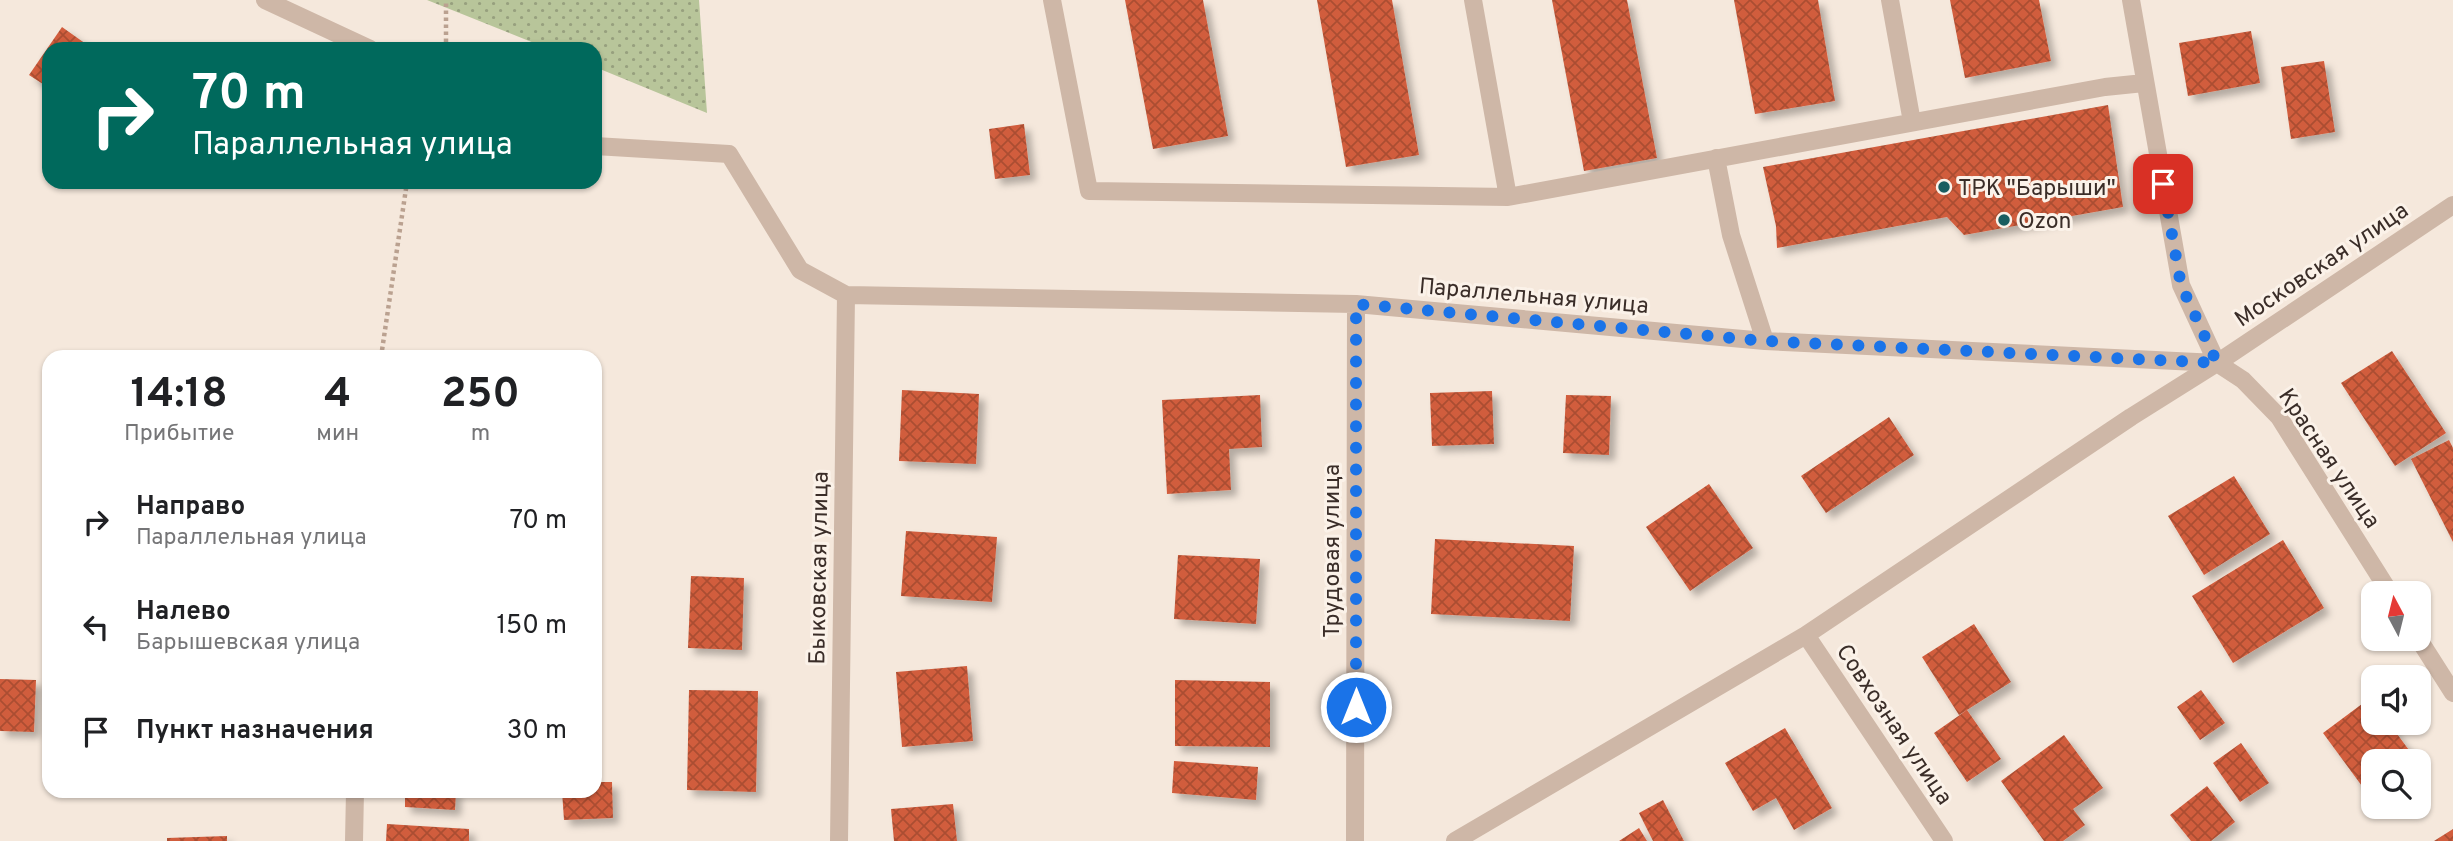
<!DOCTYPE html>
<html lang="ru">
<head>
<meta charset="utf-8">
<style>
	body { margin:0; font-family:Overpass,sans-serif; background:#f6f6f6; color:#202124; height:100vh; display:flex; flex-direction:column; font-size:26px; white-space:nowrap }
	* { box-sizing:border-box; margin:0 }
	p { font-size:23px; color:#757577 }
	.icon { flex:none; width:38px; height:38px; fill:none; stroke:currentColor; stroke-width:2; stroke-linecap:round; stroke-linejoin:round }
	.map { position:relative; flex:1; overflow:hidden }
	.side { position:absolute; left:42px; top:350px; width:560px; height:448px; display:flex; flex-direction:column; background:#fff; border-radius:21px; box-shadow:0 2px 5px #0004 }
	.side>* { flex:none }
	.hud { position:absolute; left:42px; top:42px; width:560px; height:147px; border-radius:21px; box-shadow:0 2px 5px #0004; background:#00695c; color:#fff; overflow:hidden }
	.needle { width:46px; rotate:353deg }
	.fabs { position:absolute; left:2361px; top:581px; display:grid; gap:14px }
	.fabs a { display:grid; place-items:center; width:70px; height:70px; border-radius:14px; background:#fff; box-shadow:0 2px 5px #0004; font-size:35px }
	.pin { position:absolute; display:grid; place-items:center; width:60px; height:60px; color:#fff; margin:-30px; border-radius:14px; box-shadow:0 4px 10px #0006 }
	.me { position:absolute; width:77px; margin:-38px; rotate:0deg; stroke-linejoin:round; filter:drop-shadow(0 0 5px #0008) }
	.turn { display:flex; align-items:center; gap:24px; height:147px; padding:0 35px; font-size:32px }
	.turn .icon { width:91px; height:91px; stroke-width:2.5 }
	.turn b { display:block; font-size:49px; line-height:60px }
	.eta { display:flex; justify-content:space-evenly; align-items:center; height:119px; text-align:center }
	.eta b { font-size:42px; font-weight:700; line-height:49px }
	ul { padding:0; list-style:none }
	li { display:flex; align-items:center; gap:21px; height:105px; padding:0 35px }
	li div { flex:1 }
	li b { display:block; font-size:26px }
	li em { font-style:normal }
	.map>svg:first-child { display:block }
</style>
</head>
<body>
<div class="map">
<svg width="2453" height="841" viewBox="0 0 2453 841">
	<defs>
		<pattern id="grass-dots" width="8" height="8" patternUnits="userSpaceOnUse" patternTransform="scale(1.75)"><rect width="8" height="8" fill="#b8c59a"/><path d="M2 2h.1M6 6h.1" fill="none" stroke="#97a07e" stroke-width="1.8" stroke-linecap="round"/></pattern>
		<pattern id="building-cross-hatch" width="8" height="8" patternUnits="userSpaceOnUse" patternTransform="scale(1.75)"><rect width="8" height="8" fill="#d15d3d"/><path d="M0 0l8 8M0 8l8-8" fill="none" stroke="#ab4d33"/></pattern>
		<filter id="shadow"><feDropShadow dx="6" dy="6" stdDeviation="3.5" flood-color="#0004"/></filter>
	</defs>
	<rect width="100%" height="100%" fill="#f5e8dc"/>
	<path fill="url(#grass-dots)" d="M427,0H699L707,113L595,67V49H549Z"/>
	<path fill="url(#building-cross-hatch)" filter="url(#shadow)" d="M1125,0H1203L1228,136L1153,149Z
		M1317,0H1392L1419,155L1346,167Z
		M1552,0H1627L1657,158L1584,171Z
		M1734,0H1818L1835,101L1755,114Z
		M1950,0H2039L2051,61L1965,78Z
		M62,27L93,49H49V88L29,75Z
		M2251,31L2260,83L2188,96L2179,43Z
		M2324,61L2335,132L2291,139L2281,67Z
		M2108,105L2123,207L1964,235L1947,217L1777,248L1776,226L1763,167Z
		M1024,124L1030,175L995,179L989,129Z
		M2392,351L2446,433L2395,466L2341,383Z
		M902,390L979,394L976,464L899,461Z
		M1492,391L1494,444L1432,446L1430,393Z
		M1260,395L1262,447L1229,449L1231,490L1167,494L1162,400Z
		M1566,395L1611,396L1609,455L1563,453Z
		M1889,417L1914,455L1826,513L1801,476Z
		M2449,440L2453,448V542L2411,459Z
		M2234,476L2270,534L2204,575L2168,516Z
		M1709,484L1753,548L1690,591L1646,527Z
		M906,531L997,537L992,602L901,596Z
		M1435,539L1574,546L1570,621L1431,614Z
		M2283,540L2324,608L2233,663L2192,596Z
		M1178,555L1260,559L1256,624L1174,619Z
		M691,576L744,578L742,650L688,648Z
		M1974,624L2011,682L1959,715L1922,657Z
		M967,666L973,741L902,747L896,672Z
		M0,679L36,680L34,732L0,731Z
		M1175,680L1270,682V747L1175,746Z
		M689,690L758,691L756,792L687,790Z
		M2201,690L2225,723L2200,740L2177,707Z
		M2370,698L2373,702V723H2389L2417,761H2373V795L2370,797L2323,733Z
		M1967,710L2001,759L1967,782L1934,733Z
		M1785,728L1832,808L1794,830L1776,798L1753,811L1725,763Z
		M2064,735L2103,788L2073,809L2085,825L2063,841H2044L2001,781Z
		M2241,743L2269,783L2240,802L2213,763Z
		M1174,761L1258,767L1256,800L1172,793Z
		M595,782H612L613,818L564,820L562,791H595Z
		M2207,786L2235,822L2211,841H2191L2170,815Z
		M405,791H456L455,810L405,807Z
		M1663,800L1684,841H1653L1639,813Z
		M953,804L957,841H894L891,809Z
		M387,824L469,829V841H386Z
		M1639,828L1647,841H1619Z
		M2453,829V841H2434Z
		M227,836V841H167V838Z"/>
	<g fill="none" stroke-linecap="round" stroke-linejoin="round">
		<path stroke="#baa190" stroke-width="4.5" stroke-dasharray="3.5 3.5" stroke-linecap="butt" d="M446,49V0
			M381,357L407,182"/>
		<path stroke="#ceb7a7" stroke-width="18" d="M265,0L370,49
			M1052,0L1089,191L1508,197L2105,87L2144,83
			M1473,0L1508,197
			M1890,0L1912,122
			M2131,0L2181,285L2217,363
			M595,146L729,154L800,270L846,295L1356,304L1765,341L2217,363L2243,380L2279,417L2390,593
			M1716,158L1731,235L1765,341
			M1806,635L1944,841
			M2418,638L2453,693
			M354,841L355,791
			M839,841L846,295
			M1355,841L1356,304
			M1455,841L1806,635L2131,417L2217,363L2453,205"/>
	</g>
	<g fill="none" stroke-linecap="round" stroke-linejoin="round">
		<path stroke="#1a73e8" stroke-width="12" stroke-dasharray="0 21.6" d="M1356,707V304L1765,341L2217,363L2181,285L2163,184"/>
	</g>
	<g fill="#195d60" stroke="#fbf2e9" stroke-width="2.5">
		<circle cx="1944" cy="187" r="7"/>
		<circle cx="2004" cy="220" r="7"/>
	</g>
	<g text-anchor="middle" stroke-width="6" stroke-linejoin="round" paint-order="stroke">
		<g font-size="23" fill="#3a2d28" stroke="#fbf2e9" text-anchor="start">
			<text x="1958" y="195">ТРК "Барыши"</text>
			<text x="2018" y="228">Ozon</text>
		</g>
		<g font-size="23" fill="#3a2d28" stroke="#fbf2e9">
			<text transform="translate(2321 264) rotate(-34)" y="8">Московская улица</text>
			<text transform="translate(1534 295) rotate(5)" y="8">Параллельная улица</text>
			<text transform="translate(2330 458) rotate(56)" y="8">Красная улица</text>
			<text transform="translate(1331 551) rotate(-90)" y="8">Трудовая улица</text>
			<text transform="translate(818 568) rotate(-89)" y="8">Быковская улица</text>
			<text transform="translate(1895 724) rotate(56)" y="8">Совхозная улица</text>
		</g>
	</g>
</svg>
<div class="fabs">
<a><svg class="needle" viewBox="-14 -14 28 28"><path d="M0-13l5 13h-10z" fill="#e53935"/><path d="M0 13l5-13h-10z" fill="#757577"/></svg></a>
<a><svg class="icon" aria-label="sound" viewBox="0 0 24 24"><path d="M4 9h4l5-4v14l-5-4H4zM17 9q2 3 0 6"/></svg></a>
<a><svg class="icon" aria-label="search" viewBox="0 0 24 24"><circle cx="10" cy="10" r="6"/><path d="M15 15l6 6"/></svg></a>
</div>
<div class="pin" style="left:2163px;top:184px;background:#d93025"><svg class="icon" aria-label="arrive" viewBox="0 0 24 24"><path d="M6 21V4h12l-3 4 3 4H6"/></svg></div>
<svg class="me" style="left:1356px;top:707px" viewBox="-20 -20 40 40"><circle r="17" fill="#1a73e8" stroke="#fff" stroke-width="3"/><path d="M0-11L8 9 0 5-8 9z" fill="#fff"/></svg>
<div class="hud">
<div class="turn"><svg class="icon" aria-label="right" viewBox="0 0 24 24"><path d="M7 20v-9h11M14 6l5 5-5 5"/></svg><div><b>70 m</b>Параллельная улица</div></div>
</div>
<section class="side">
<div class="eta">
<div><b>14:18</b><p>Прибытие</p></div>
<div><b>4</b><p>мин</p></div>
<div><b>250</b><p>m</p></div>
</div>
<ul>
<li><svg class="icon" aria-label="right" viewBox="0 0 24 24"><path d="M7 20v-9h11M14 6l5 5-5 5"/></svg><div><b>Направо</b><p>Параллельная улица</p></div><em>70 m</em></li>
<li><svg class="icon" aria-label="left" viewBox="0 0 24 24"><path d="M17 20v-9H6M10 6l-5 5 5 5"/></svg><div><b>Налево</b><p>Барышевская улица</p></div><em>150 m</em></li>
<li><svg class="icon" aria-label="arrive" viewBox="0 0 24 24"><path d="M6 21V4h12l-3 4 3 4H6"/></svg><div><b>Пункт назначения</b></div><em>30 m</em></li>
</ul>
</section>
</div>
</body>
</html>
